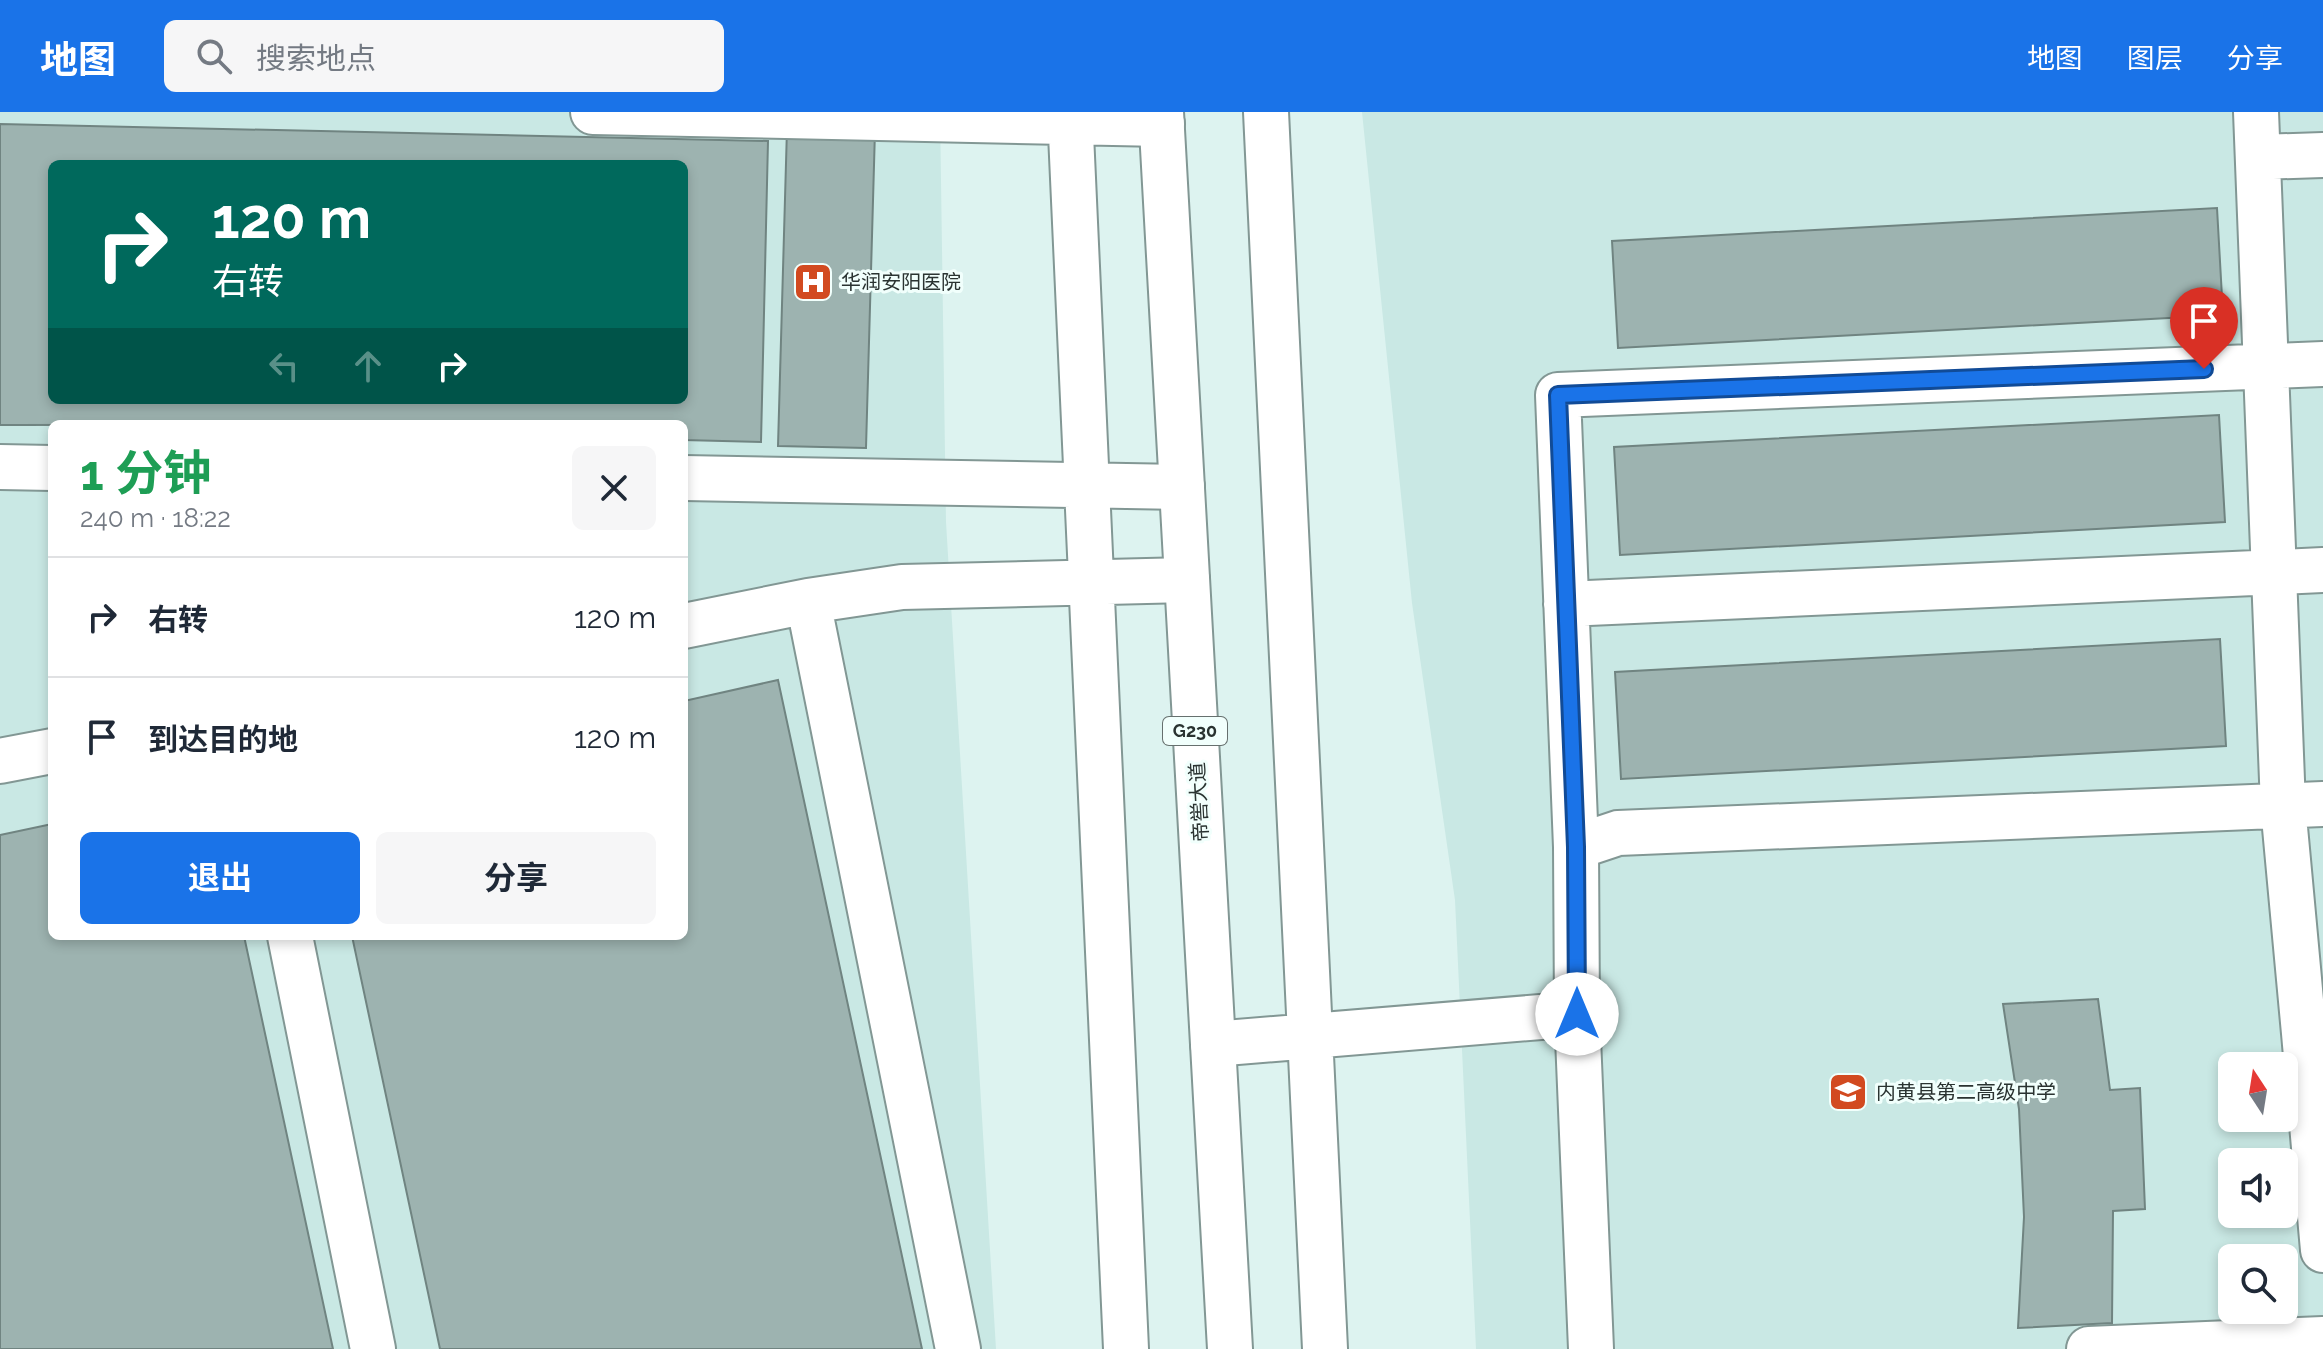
<!DOCTYPE html>
<html lang="zh">
<head>
<meta charset="utf-8">
<style>
	body { margin:0; font-family:Raleway,"Noto Sans SC",sans-serif; background:#f6f6f7; color:#1f2937; height:100vh; display:flex; flex-direction:column; font-size:30px; white-space:nowrap }
	* { box-sizing:border-box; margin:0 }
	p { font-size:26px; color:#747a83 }
	.icon { flex:none; width:44px; height:44px; fill:none; stroke:currentColor; stroke-width:2; stroke-linecap:round; stroke-linejoin:round }
	.map { position:relative; flex:1; overflow:hidden }
	.panel { position:absolute; left:48px; top:308px; width:640px; height:520px; display:flex; flex-direction:column; background:#fff; border-radius:12px; box-shadow:0 4px 12px #0003 }
	.panel>* { flex:none }
	.banner { position:absolute; left:48px; top:48px; width:640px; height:244px; border-radius:12px; box-shadow:0 4px 12px #0003; background:#00695c; color:#fff; overflow:hidden }
	.needle { width:52px; rotate:348deg }
	.fabs { position:absolute; left:2218px; top:940px; display:grid; gap:16px }
	.fabs a { display:grid; place-items:center; width:80px; height:80px; border-radius:12px; background:#fff; box-shadow:0 4px 12px #0003; font-size:40px }
	.pin { position:absolute; display:grid; place-items:center; width:68px; height:68px; color:#fff; margin:-82px -34px; border-radius:50% 50% 50% 0; rotate:-45deg; box-shadow:0 0 8px #0007 }
	.pin .icon { rotate:45deg }
	.me { position:absolute; width:88px; margin:-44px; rotate:0deg; stroke-linejoin:round; filter:drop-shadow(0 0 6px #0008) }
	.turn { display:flex; align-items:center; gap:28px; height:168px; padding:0 32px; font-size:36px }
	.turn .icon { width:104px; height:104px; stroke-width:2.5 }
	.turn b { display:block; font-size:56px; line-height:68px }
	.lanes { display:flex; align-items:center; height:76px; padding:0 32px; background:#0003; justify-content:center; gap:40px; direction:ltr }
	.lanes .off { opacity:.35 }
	.round { display:grid; place-items:center; flex:none; width:84px; height:84px; border-radius:12px; background:#f6f6f7 }
	.head { display:flex; align-items:center; justify-content:space-between; height:136px; padding:0 32px }
	h1 { font-size:48px; font-weight:700; line-height:60px; color:#1e9e55 }
	.action { display:flex; gap:16px; margin-top:auto; padding:16px 32px }
	.action a { flex:1; height:92px; border-radius:12px; background:#1a73e8; color:#fff; font-size:32px; font-weight:700; line-height:92px; text-align:center }
	.action a+a { background:#f6f6f7; color:#1f2937 }
	ul { padding:0; list-style:none }
	li { display:flex; align-items:center; gap:24px; height:120px; padding:0 32px; border-top:2px solid #e0e1e3 }
	li div { flex:1 }
	li b { display:block; font-size:30px }
	li em { font-style:normal }
	header { display:flex; align-items:center; gap:48px; box-sizing:border-box; height:112px; padding:0 40px; background:#1a73e8; color:#fff }
	header strong { font-size:38px }
	nav { display:flex; gap:44px; margin-inline-start:auto; font-size:28px }
	.search { width:560px; height:72px; background:#f6f6f7; display:flex; align-items:center; gap:20px; box-sizing:border-box; padding:0 28px; border-radius:12px; color:#747a83; font-size:30px }
	.map>svg:first-child { display:block }
</style>
</head>
<body>
<header>
<strong>地图</strong>
<div class="search"><svg class="icon" aria-label="search" viewBox="0 0 24 24"><circle cx="10" cy="10" r="6"/><path d="M15 15l6 6"/></svg>搜索地点</div>
<nav><a>地图</a><a>图层</a><a>分享</a></nav>
</header>
<div class="map">
<svg width="2323" height="1237" viewBox="0 0 2323 1237">
	<rect width="100%" height="100%" fill="#ddf3f0"/>
	<path fill="#c9e8e4" fill-rule="evenodd" d="M0,0H940L946,410L996,1237H0ZM52,52H684V288H52ZM52,312H684V824H52Z
		M1362,0H2323V1237H1476L1455,788L1412,491ZM2232,954H2284V1006H2232ZM2232,1050H2284V1102H2232ZM2232,1146H2284V1198H2232Z"/>
	<path fill="#9db3b0" stroke="#708481" stroke-width="2" fill-rule="evenodd" d="M0,12L768,29L761,330L684,328V312L0,313ZM52,52H684V288H52Z
		M787,16L875,18L866,336L778,334Z
		M2217,96L2223,203L1618,236L1612,129Z
		M2219,303L2225,410L1620,443L1614,335Z
		M2220,527L2226,634L1621,667L1615,560Z
		M778,568L922,1237H440L352,824H684V589Z
		M52,712V824H244L333,1237H0V723Z
		M2098,887L2110,978L2140,976L2145,1097L2113,1099L2112,1211L2018,1216L2024,1105L2019,997L2003,892Z"/>
	<g fill="none" stroke-linecap="round" stroke-linejoin="round">
		<g stroke="#829794" stroke-width="48">
			<path id="minor" d="M593,0L1162,12
				M1070,0L1126,1237
				M1266,0L1325,1237
				M2256,0L2283,694L2304,921L2323,920
				M2258,45L2323,43
				M0,355L52,356
				M684,366L1182,375
				M808,489L958,1237
				M1566,492L2323,458
				M684,514L808,489L902,475L1187,468
				M0,649L52,639
				M1576,735L1558,283L2323,252
				M290,824L373,1237
				M1577,902L1591,1237
				M2304,921L2323,1138
				M1213,932L1577,902L1576,735L1618,721L2323,692
				M2089,1237L2323,1227"/>
		</g>
		<g stroke="#829794" stroke-width="48">
			<path id="highway" d="M1161,0L1230,1237"/>
		</g>
		<use href="#minor" stroke="#fff" stroke-width="44"/>
		<use href="#highway" stroke="#fff" stroke-width="44"/>
	</g>
	<g fill="none" stroke-linecap="round" stroke-linejoin="round">
		<g stroke="#114b97" stroke-width="20">
			<path id="route" d="M1577,902L1576,735L1558,283L2204,257"/>
		</g>
		<use href="#route" stroke="#1a73e8" stroke-width="14"/>
	</g>
	<defs>
		<g id="hospital-square" transform="scale(2)"><rect x="-9" y="-9" width="18" height="18" rx="4" fill="#d24a20" stroke="#f1fffc"/><path d="M-5-5h3v3.5h4V-5h3V5h-3V1.5h-4V5h-3Z" fill="#fff"/></g>
		<g id="school-square" transform="scale(2)"><rect x="-9" y="-9" width="18" height="18" rx="4" fill="#d24a20" stroke="#f1fffc"/><path d="M0-5L7-2L0 1L-7-2ZM-4 1L0 2.5L4 1V4Q0 6-4 4Z" fill="#fff"/></g>
	</defs>
	<g fill-rule="evenodd">
		<use href="#hospital-square" x="813" y="170"/>
		<use href="#school-square" x="1848" y="980"/>
	</g>
	<g text-anchor="middle" stroke-width="6" stroke-linejoin="round" paint-order="stroke">
		<rect fill="#f1fffc" stroke="#66706e" stroke-width="2" x="1163" y="605" width="64" height="28" rx="6"/>
		<g font-size="18" font-weight="bold" fill="#2a3331">
			<text x="1195" y="625">G230</text>
		</g>
		<g font-size="20" fill="#2a3331" stroke="#f1fffc" text-anchor="start">
			<text x="841" y="177">华润安阳医院</text>
			<text x="1876" y="987">内黄县第二高级中学</text>
		</g>
		<g font-size="20" fill="#2a3331" stroke="#f1fffc">
			<text transform="translate(1199 690) rotate(-93)" y="7">帝喾大道</text>
		</g>
	</g>
</svg>
<div class="fabs">
<a><svg class="needle" viewBox="-14 -14 28 28"><path d="M0-13l5 13h-10z" fill="#e53935"/><path d="M0 13l5-13h-10z" fill="#747a83"/></svg></a>
<a><svg class="icon" aria-label="sound" viewBox="0 0 24 24"><path d="M4 9h4l5-4v14l-5-4H4zM17 9q2 3 0 6"/></svg></a>
<a><svg class="icon" aria-label="search" viewBox="0 0 24 24"><circle cx="10" cy="10" r="6"/><path d="M15 15l6 6"/></svg></a>
</div>
<div class="pin" style="left:2204px;top:257px;background:#d93025"><svg class="icon" aria-label="arrive" viewBox="0 0 24 24"><path d="M6 21V4h12l-3 4 3 4H6"/></svg></div>
<svg class="me" style="left:1577px;top:902px" viewBox="-20 -20 40 40"><circle r="19" fill="#fff"/><path d="M0-13L10 11 0 6-10 11z" fill="#1a73e8"/></svg>
<div class="banner">
<div class="turn"><svg class="icon" aria-label="right" viewBox="0 0 24 24"><path d="M7 20v-9h11M14 6l5 5-5 5"/></svg><div><b>120 m</b>右转</div></div>
<div class="lanes"><svg class="icon off" aria-label="left" viewBox="0 0 24 24"><path d="M17 20v-9H6M10 6l-5 5 5 5"/></svg><svg class="icon off" aria-label="ahead" viewBox="0 0 24 24"><path d="M12 20V5M6 11l6-6 6 6"/></svg><svg class="icon" aria-label="right" viewBox="0 0 24 24"><path d="M7 20v-9h11M14 6l5 5-5 5"/></svg></div>
</div>
<section class="panel">
<div class="head"><div><h1>1 分钟</h1><p>240 m · 18:22</p></div><a class="round"><svg class="icon" aria-label="close" viewBox="0 0 24 24"><path d="M6 6l12 12M18 6L6 18"/></svg></a></div>
<ul>
<li><svg class="icon" aria-label="right" viewBox="0 0 24 24"><path d="M7 20v-9h11M14 6l5 5-5 5"/></svg><div><b>右转</b></div><em>120 m</em></li>
<li><svg class="icon" aria-label="arrive" viewBox="0 0 24 24"><path d="M6 21V4h12l-3 4 3 4H6"/></svg><div><b>到达目的地</b></div><em>120 m</em></li>
</ul>
<div class="action"><a>退出</a><a>分享</a></div>
</section>
</div>
</body>
</html>
